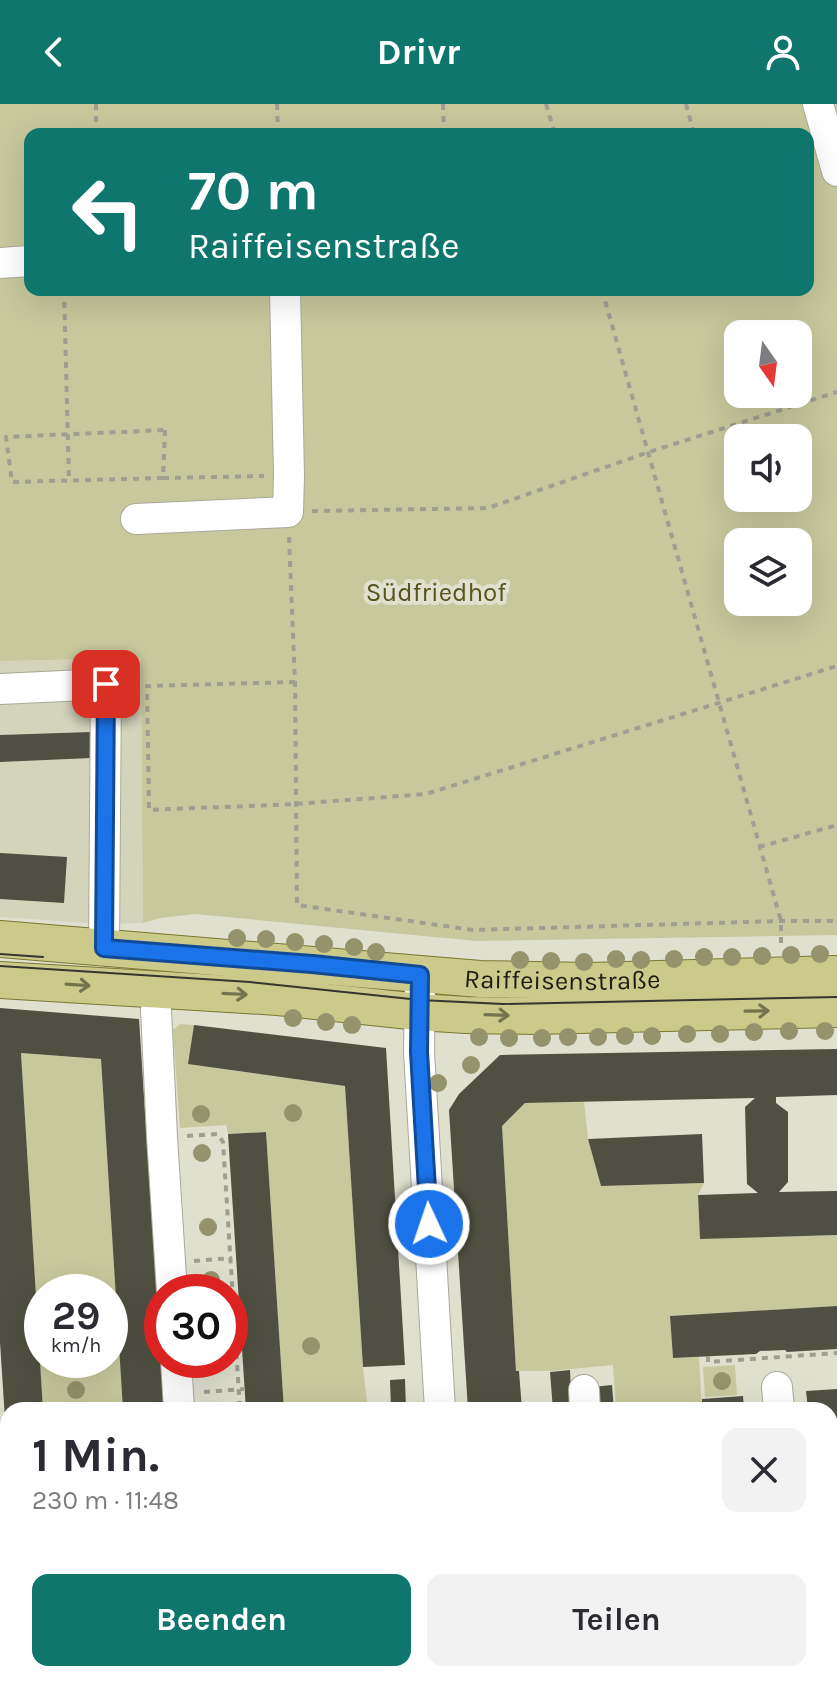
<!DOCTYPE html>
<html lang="de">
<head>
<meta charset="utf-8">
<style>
	body { margin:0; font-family:Karla,sans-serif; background:#f2f2f3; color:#2b2b33; height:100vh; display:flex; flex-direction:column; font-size:30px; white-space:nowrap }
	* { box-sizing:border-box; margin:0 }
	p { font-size:26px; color:#7c7c81 }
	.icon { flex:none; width:44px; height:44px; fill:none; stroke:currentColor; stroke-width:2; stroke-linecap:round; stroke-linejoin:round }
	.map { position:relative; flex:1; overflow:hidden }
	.details { position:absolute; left:0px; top:1298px; width:838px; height:280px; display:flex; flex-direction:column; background:#fff; border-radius:24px 24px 0 0; box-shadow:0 8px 32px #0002 }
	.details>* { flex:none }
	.banner { position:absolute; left:24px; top:24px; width:790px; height:168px; border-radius:16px; box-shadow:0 8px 32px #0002; background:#0f766e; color:#fff; overflow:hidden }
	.needle { width:52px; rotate:166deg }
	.tools { position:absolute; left:724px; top:216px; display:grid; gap:16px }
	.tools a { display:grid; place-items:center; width:88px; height:88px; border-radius:16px; background:#fff; box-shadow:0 8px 32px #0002; font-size:40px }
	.speed { position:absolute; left:24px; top:1170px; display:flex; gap:16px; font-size:40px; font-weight:700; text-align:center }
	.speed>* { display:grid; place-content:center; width:104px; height:104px; border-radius:50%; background:#fff; box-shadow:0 8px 32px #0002; line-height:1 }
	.speed small { font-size:20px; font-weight:400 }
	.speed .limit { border:12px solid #d22; background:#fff; color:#111 }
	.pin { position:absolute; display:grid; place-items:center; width:68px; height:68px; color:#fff; margin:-34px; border-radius:16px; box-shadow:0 4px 12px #0006 }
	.me { position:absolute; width:88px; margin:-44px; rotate:357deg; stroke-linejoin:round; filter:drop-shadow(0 0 6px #0008) }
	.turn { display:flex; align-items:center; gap:28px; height:168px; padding:0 32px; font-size:36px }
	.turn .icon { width:104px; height:104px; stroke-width:2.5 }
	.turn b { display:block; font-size:56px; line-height:68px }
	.round { display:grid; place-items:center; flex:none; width:84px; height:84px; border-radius:16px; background:#f2f2f3 }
	.overview { display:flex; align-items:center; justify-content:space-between; height:136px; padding:0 32px }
	h1 { font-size:48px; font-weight:700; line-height:60px }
	.button { display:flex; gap:16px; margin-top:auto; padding:16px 32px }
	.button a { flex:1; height:92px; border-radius:16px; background:#0f766e; color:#fff; font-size:32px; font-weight:700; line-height:92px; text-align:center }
	.button a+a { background:#f2f2f3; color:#2b2b33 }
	header { display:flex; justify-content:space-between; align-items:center; height:104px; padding:0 32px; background:#0f766e; color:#fff; font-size:36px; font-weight:700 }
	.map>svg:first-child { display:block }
</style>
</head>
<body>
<header><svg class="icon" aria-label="back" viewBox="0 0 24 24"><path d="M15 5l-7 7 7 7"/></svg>Drivr<svg class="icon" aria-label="person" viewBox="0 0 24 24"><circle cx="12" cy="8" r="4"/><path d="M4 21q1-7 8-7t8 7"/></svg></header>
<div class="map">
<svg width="837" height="1578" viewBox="0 0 837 1578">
	<rect width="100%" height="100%" fill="#dfe0ce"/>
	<path fill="#d4d4bb" d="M141,554L143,819L104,820L0,813V557Z"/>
	<path fill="#c8c89d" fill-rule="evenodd" d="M0,0H837V831L476,837L195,810L160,814L143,819L141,554L0,557ZM30,30H808V186H30ZM738,230H798V290H738ZM738,334H798V394H738ZM738,438H798V498H738Z
		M180,920L194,921L189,960L345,982L363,1263L368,1306H284L266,1028L228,1030L226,1021L180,1024L173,926Z
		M21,949L101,955L123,1306H43ZM42,1188H110V1256H42Z
		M584,998L588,1035L601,1082L704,1079L698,1091L700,1135L837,1131V1202L670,1212L673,1254L699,1253L702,1306H616L613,1261L551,1267H516L502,1022L525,999Z
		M735,1261L737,1291L705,1293L703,1263Z
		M87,1570H140V1578H92Z
		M263,1570H384L385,1578H215V1573L263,1572Z"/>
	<path fill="#505042" d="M91,628V654L0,658V631Z
		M0,749L67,753L64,799L0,795Z
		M0,904L139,915L164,1306H123L101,955L21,949L43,1306H8V1331H6L0,1238Z
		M194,921L386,944L405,1261L363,1263L345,982L188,960Z
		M837,945V991L776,993V999L788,1008V1078L779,1088L837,1087V1131L700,1135L698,1091L758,1089L747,1080L745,1003L755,994L525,999L502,1022L516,1267H519L522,1306H468L449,1006L459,990L500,951Z
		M266,1028L284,1306H246L228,1030Z
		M702,1030L704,1079L601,1082L588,1035Z
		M837,1202V1245L787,1248L785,1246L760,1247L756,1250L673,1254L670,1212Z
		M570,1266L572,1306H553L550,1268Z
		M405,1275L406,1306H391L390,1276Z
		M612,1281L614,1306H594L593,1283Z
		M837,1285V1578H825L824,1570H830V1306H808L806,1287Z
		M743,1292L744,1306H702V1295Z
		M21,1570H54L55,1578H22Z
		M140,1570H180V1578H140Z
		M384,1570H425L426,1578H385Z
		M489,1570H528L529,1578H489Z
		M559,1570H694V1576L658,1578H559Z
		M718,1570H761L762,1578H718Z"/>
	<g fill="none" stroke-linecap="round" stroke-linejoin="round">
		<g stroke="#a9a999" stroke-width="32">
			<path id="minor" d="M818,0L837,67
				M0,159L30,157
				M136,415L288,408L289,372L285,186
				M0,585L106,580L104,844
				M420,885L419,948L440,1306
				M157,886L156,906L162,1033L172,1188
				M176,1256L179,1306
				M777,1283L779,1306
				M584,1286L585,1306
				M0,1562L1,1578
				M195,1570V1578
				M456,1570V1578
				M794,1570V1578"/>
		</g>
		<g stroke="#797730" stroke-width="38">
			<g id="major">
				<path id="s1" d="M0,835L480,875L590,877L837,870"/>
				<path d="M0,876L278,893L419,908L466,911L535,912L837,905"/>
			</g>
		</g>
		<path stroke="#9e9f91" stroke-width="4" stroke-dasharray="6 6" stroke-linecap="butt" d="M96,0V30
			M277,0L278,30
			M443,0L444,30
			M546,0L555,30
			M686,0L694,30
			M64,186L69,377
			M602,186L781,817V843
			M165,326L163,374L12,378L6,333Z
			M163,374L264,372
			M312,407L488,404L649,348L837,288
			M289,433L295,578L297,801L473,826L781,817H837
			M295,578L147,582L149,706L295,700L426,690L837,562
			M759,743L837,721
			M187,1032L218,1030L223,1038L240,1306
			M194,1157L232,1154
			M708,1252V1258L837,1249
			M204,1288L244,1285"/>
		<use href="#minor" stroke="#fff" stroke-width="30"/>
		<use href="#major" stroke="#ccca8b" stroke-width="36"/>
		<path stroke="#35362e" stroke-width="2" d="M0,850L43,853
			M0,862L250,878L420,896L503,900L837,893"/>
	</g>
	<g fill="#94936c">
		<circle cx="237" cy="834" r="9"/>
		<circle cx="266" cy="835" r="9"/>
		<circle cx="295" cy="838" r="9"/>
		<circle cx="324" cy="840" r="9"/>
		<circle cx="354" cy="843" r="9"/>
		<circle cx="376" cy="848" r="9"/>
		<circle cx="820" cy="850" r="9"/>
		<circle cx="791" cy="851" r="9"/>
		<circle cx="762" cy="852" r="9"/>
		<circle cx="704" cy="853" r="9"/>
		<circle cx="732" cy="853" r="9"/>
		<circle cx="616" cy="855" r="9"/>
		<circle cx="674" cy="855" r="9"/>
		<circle cx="520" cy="856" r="9"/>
		<circle cx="641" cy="856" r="9"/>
		<circle cx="551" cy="857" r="9"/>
		<circle cx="584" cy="858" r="9"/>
		<circle cx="293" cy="914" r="9"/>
		<circle cx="326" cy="918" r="9"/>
		<circle cx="352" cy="921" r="9"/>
		<circle cx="789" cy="927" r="9"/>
		<circle cx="825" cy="927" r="9"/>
		<circle cx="754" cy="928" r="9"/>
		<circle cx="687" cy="930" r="9"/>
		<circle cx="720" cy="930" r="9"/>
		<circle cx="625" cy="932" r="9"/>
		<circle cx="652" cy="932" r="9"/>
		<circle cx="479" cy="933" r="9"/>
		<circle cx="568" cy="933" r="9"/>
		<circle cx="598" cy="933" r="9"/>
		<circle cx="509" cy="934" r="9"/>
		<circle cx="542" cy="934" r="9"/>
		<circle cx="471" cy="961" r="9"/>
		<circle cx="438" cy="979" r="9"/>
		<circle cx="293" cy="1009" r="9"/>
		<circle cx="201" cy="1010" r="9"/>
		<circle cx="202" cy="1049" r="9"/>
		<circle cx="208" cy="1123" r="9"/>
		<circle cx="211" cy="1176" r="9"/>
		<circle cx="311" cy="1242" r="9"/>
		<circle cx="722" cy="1277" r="9"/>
		<circle cx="76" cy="1286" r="9"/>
	</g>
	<defs><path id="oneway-shaft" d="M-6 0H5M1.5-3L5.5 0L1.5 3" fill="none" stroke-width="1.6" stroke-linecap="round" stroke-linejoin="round" transform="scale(2)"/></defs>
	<g stroke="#747451">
		<use href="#oneway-shaft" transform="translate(78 881) rotate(4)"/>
		<use href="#oneway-shaft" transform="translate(235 890) rotate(3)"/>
		<use href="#oneway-shaft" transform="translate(757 907) rotate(-1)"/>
		<use href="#oneway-shaft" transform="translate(497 911) rotate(2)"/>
	</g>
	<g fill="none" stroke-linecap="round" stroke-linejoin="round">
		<g stroke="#114b97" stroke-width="20">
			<path id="route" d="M106,580L104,844L312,860L420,871L419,948L429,1120"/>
		</g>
		<use href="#route" stroke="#1a73e8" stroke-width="14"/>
	</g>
	<g text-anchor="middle" stroke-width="8" stroke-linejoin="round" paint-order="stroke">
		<g font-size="26" fill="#56541b" stroke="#dfe0ce">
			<text x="436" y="497">Südfriedhof</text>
		</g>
		<g font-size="26" fill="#1d1d17" stroke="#dfe0ce">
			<text dy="9" stroke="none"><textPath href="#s1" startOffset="564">Raiffeisenstraße</textPath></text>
		</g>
	</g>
</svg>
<div class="tools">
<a><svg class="needle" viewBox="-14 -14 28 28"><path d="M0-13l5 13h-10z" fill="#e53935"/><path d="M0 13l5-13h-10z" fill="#7c7c81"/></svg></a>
<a><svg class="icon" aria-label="sound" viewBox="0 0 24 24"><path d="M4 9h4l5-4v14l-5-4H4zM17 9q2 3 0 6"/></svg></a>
<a><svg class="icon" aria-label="layers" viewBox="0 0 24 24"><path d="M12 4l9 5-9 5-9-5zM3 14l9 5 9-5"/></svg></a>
</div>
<div class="speed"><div>29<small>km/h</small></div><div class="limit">30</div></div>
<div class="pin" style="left:106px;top:580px;background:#d93025"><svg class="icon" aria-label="arrive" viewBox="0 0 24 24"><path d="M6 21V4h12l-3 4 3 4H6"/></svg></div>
<svg class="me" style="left:429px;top:1120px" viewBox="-20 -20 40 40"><circle r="17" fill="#1a73e8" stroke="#fff" stroke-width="3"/><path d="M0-11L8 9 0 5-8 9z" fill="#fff"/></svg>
<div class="banner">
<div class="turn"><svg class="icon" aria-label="left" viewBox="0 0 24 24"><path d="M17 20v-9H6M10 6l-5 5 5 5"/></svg><div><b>70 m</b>Raiffeisenstraße</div></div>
</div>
<section class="details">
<div class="overview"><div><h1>1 Min.</h1><p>230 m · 11:48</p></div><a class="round"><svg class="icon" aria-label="close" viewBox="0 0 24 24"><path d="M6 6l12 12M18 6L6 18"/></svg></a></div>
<div class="button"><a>Beenden</a><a>Teilen</a></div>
</section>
</div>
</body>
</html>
